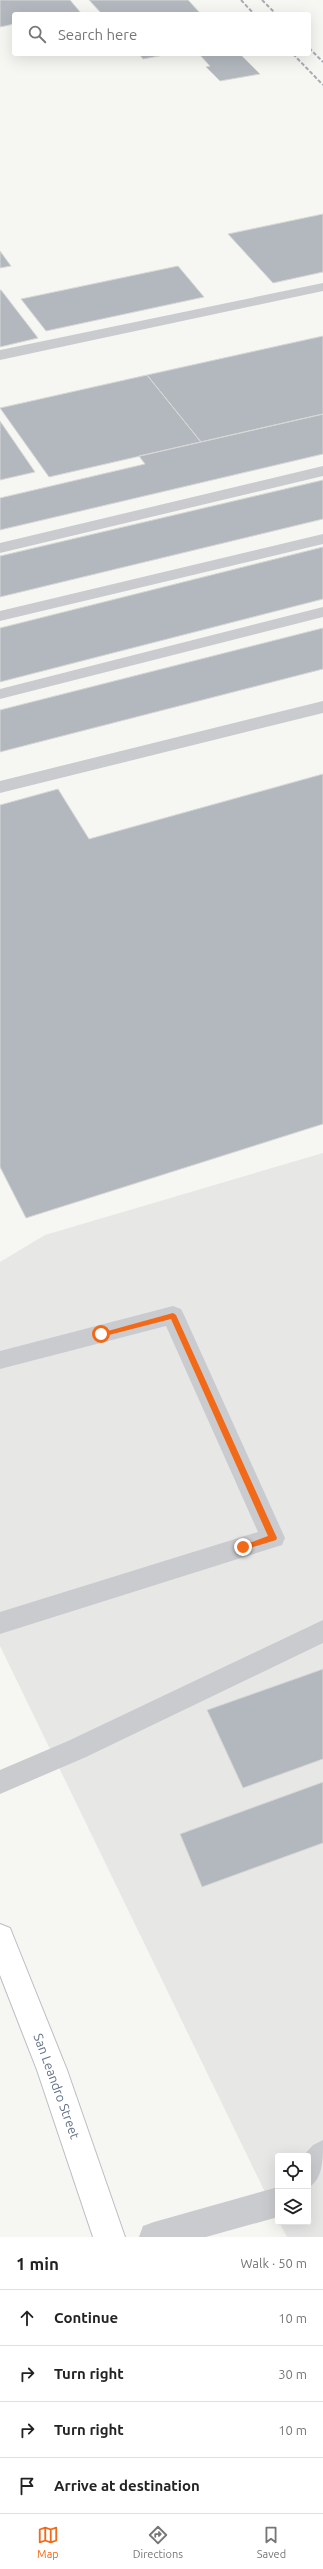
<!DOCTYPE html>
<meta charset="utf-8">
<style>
:root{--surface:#fff;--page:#f6f6f6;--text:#222;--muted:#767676;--line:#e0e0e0;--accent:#f26917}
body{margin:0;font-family:Ubuntu,sans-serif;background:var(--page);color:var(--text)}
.controls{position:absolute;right:12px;bottom:12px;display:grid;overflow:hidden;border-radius:4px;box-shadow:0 4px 16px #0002}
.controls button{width:36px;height:36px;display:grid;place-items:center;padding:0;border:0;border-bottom:1px solid var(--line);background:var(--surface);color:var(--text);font:20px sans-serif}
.stop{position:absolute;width:12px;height:12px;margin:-9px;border:3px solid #f26917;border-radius:50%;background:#fff}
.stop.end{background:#f26917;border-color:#fff;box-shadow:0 1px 4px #0008}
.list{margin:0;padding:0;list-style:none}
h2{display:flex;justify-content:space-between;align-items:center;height:52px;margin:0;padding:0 16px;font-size:17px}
h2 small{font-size:13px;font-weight:400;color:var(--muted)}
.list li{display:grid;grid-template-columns:26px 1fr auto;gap:12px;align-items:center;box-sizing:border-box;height:56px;padding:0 16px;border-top:1px solid var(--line)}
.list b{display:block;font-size:15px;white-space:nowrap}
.list em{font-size:13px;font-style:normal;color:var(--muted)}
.icon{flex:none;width:22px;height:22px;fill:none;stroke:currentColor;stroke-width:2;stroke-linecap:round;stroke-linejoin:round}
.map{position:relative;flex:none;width:323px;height:2237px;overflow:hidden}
.search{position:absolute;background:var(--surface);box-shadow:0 4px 16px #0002;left:12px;right:12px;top:12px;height:44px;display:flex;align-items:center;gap:10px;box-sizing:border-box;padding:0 14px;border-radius:4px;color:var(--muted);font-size:15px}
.sheet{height:276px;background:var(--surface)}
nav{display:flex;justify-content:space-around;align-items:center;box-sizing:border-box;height:56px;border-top:1px solid var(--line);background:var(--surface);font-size:11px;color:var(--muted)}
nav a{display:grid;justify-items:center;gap:2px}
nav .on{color:var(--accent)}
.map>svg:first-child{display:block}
.built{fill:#e7e7e6}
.building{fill:#b3b8bf;stroke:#d7d8d5}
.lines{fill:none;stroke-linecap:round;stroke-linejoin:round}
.secondary-casing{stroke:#babec3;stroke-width:2}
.service{fill:#c9cbcf;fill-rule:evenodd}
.secondary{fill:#fff;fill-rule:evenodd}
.rail{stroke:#a8acb3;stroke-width:2;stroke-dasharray:4 2;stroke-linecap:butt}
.route{fill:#f26917}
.labels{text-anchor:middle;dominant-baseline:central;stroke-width:4;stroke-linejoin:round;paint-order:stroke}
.near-street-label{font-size:13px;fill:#637186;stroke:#fff}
</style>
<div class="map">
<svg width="323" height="2237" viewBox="0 0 323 2237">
<rect width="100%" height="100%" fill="#f6f7f3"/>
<path class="built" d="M323 1153V2237H287L279 2222H308V2156H278V2219L0 1646V1262L45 1235Z"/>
<path class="building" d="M0 0H70L81 13 14 14V24L0 27Z
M89 0H188L201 14H102Z
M139 54H169L143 59Z
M199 54H240L260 74 220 81 206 67 210 66Z
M323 214V272L273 283 228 234Z
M0 251 11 266 0 268Z
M178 266 204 297 46 331 21 299Z
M0 290H1L38 338 0 347Z
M323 336V414L201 442 147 375Z
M147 375 201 442 49 477 0 408Z
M323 414V454L0 530V498L145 464 139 456Z
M0 421 35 472 0 480Z
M323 480V519L0 597V556Z
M323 547V599L0 682V628Z
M323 628V669L0 752V710Z
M323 774V1124L26 1218 0 1167V805L58 789 89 839Z
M323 1669V1759L243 1788 207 1710Z
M323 1782V1843L202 1887 180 1834Z"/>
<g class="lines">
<g class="secondary-casing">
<path id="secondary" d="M0 1924 10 1928 14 1938 67 2070 125 2237H93L37 2070 0 1975Z"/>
</g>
<path class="service" d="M323 283V291L0 360V350Z
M323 466V476L0 553V543Z
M323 534V544L0 621V611Z
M323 607V617L0 699V689Z
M323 701V713L0 793V781Z
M173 1306 181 1309 184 1315 285 1538 282 1545 0 1634V1612L258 1532 166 1326 0 1369V1351Z
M323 1620V1643L86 1757 0 1794V1770L68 1741Z
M323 2140C323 2161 323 2179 308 2188V2156H303L313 2145Z
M278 2187V2217L206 2237H139L143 2226 154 2222Z"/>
<use href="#secondary" class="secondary"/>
<path class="rail" d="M241 0 254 14
M262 0 276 14
M309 48 323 62
M293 54 323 85"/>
</g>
<path class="route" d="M173 1313 176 1315 277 1538 276 1540 243 1550 239 1547 268 1536 171 1319 101 1337 97 1334Z"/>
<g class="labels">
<g class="near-street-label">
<text transform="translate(57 2086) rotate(70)">San Leandro Street</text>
</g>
</g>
</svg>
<div class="controls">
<button><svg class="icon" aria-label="locate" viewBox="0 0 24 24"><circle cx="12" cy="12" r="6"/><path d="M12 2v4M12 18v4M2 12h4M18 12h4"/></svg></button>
<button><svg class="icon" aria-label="layers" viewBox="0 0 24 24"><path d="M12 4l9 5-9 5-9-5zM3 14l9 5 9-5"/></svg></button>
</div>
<div class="stop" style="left:101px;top:1334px"></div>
<div class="stop end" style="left:243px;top:1547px"></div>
<div class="search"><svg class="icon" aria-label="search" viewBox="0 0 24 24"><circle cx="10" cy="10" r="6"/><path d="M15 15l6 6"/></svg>Search here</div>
</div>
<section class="sheet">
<h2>1 min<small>Walk · 50 m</small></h2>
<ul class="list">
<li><svg class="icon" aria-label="ahead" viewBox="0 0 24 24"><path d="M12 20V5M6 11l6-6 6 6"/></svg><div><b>Continue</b></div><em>10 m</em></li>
<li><svg class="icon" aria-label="right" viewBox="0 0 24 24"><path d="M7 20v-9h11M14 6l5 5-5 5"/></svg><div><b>Turn right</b></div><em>30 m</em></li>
<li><svg class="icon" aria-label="right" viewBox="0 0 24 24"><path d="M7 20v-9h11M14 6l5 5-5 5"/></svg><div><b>Turn right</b></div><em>10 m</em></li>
<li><svg class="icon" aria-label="arrive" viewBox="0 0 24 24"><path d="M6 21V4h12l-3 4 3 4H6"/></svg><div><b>Arrive at destination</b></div></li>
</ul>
</section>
<nav>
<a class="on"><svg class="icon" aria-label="map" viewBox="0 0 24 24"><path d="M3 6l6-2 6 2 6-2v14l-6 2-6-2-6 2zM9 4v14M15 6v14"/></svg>Map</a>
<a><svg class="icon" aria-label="directions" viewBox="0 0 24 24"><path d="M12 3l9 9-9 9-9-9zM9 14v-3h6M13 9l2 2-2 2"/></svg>Directions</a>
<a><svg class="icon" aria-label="saved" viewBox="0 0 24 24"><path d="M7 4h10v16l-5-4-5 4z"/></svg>Saved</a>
</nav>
